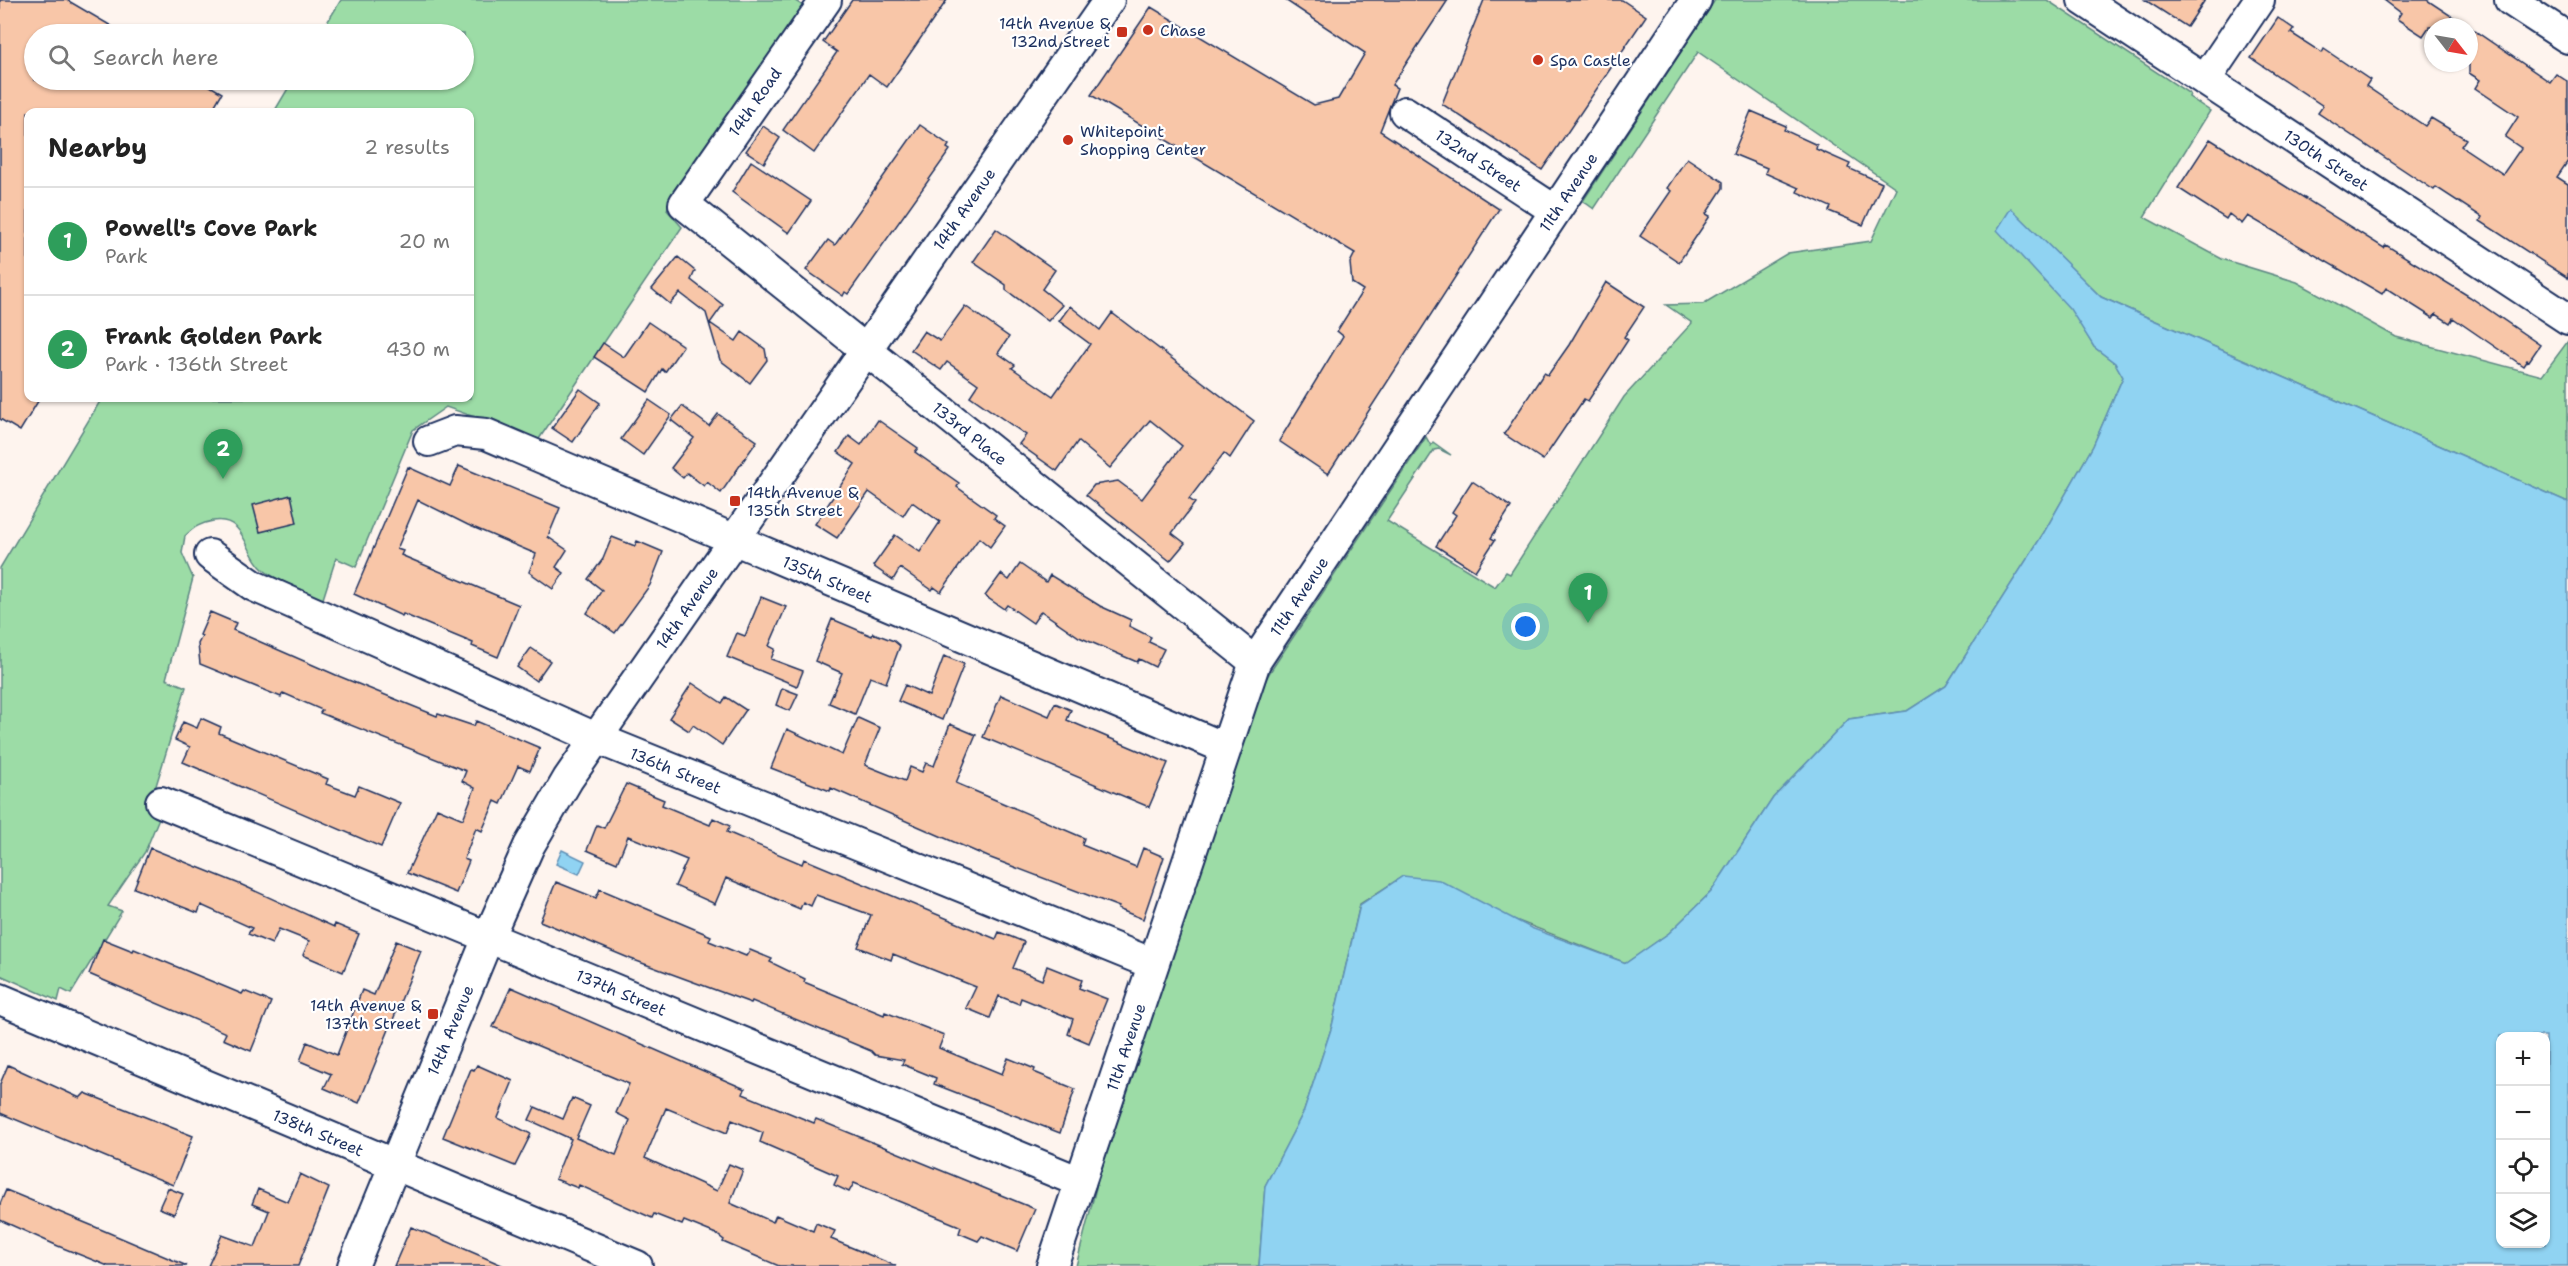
<!DOCTYPE html>
<meta charset="utf-8">
<style>
:root{--surface:#fff;--page:#f2f2f2;--text:#222;--muted:#767676;--line:#e0e0e0;--accent:#7c3aed}
body{margin:0;font-family:"Shantell Sans",sans-serif;background:var(--page);color:var(--text)}
.controls{position:absolute;right:18px;bottom:18px;display:grid;overflow:hidden;border-radius:12px;box-shadow:0 2px 4px #0004}
.controls button{width:54px;height:54px;display:grid;place-items:center;padding:0;border:0;border-bottom:2px solid var(--line);background:var(--surface);color:var(--text);font:30px sans-serif}
.compass{position:absolute;left:2424px;top:18px;width:54px;height:54px;border-radius:50%;background:var(--surface);box-shadow:0 2px 4px #0004;rotate:121deg}
.you{position:absolute;left:1526px;top:627px;width:21px;height:21px;margin:-15px;border:4px solid #fff;border-radius:50%;background:#1a73e8;box-shadow:0 0 0 9px #1a73e833}
.badge{display:grid;place-items:center;width:39px;height:39px;border-radius:50%;background:var(--accent);color:#fff;font-size:20px;font-weight:700}
.pin{position:absolute;translate:-50% -50px;filter:drop-shadow(0 2px 3px #0008)}
.pin::after{content:'';position:absolute;top:32px;width:21px;height:18px;background:inherit;clip-path:polygon(0 0,100% 0,50% 100%)}
.list{margin:0;padding:0;list-style:none}
h2{display:flex;justify-content:space-between;align-items:center;height:78px;margin:0;padding:0 24px;font-size:26px}
h2 small{font-size:20px;font-weight:400;color:var(--muted)}
.list li{display:grid;grid-template-columns:39px 1fr auto;gap:18px;align-items:center;box-sizing:border-box;height:108px;padding:0 24px;border-top:2px solid var(--line)}
.list b{display:block;font-size:22px;white-space:nowrap}
.list p{margin:0;font-size:20px;white-space:nowrap;color:var(--muted)}
.list em{font-size:20px;font-style:normal;color:var(--muted)}
.icon{flex:none;width:33px;height:33px;fill:none;stroke:currentColor;stroke-width:2;stroke-linecap:round;stroke-linejoin:round}
.map{position:relative;flex:none;width:2568px;height:1266px;overflow:hidden}
.search{position:absolute;background:var(--surface);box-shadow:0 2px 4px #0004;left:24px;top:24px;width:450px;height:66px;display:flex;align-items:center;gap:15px;box-sizing:border-box;padding:0 21px;border-radius:33px;color:var(--muted);font-size:22px}
.panel{position:absolute;background:var(--surface);box-shadow:0 2px 4px #0004;left:24px;top:108px;width:450px;height:294px;border-radius:12px}
.map>svg:first-child{display:block}
.green{fill:#9cdca6;stroke:#5c8682;stroke-width:1.5}
.water{fill:#90d3f2;stroke:#6191b7;stroke-width:1.5;fill-rule:evenodd}
.building{fill:#f8c6a8;stroke:#1b2f5e;stroke-width:1.5}
.lines{fill:none;stroke-linecap:round;stroke-linejoin:round}
.minor-casing{stroke:#1b2f5e;stroke-width:34}
.minor{stroke:#fff;stroke-width:30}
.poi-dot{fill:#c8321e;stroke:#fff;stroke-width:2}
.labels{text-anchor:middle;dominant-baseline:central;stroke-width:4.5;stroke-linejoin:round;paint-order:stroke}
.poi-label{font-size:16px;fill:#1b2f5e;stroke:#fff;text-anchor:start}
.street-label{font-size:16px;fill:#1b2f5e;stroke:#fff}
</style>
<div class="map">
<svg width="2568" height="1266" viewBox="0 0 2568 1266">
<rect width="100%" height="100%" fill="#fef4ee"/>
<filter id="ink" filterUnits="userSpaceOnUse"><feTurbulence type="fractalNoise" baseFrequency=".0167" numOctaves="2"/><feDisplacementMap in="SourceGraphic" scale="12" xChannelSelector="R" yChannelSelector="G"/><feConvolveMatrix kernelMatrix="1 2 1 2 8 2 1 2 1" color-interpolation-filters="sRGB"/></filter>
<g filter="url(#ink)">
<path class="green" d="M341 0H794L805 7 672 193 667 210 682 227 539 439 446 407 413 430 356 567 336 558 322 602C305 588 282 584 265 571 245 556 246 515 213 521 201 523 194 527 185 536L182 553 193 578 166 679 186 687 155 789 159 818 145 852 108 906 122 911 71 994 61 989 58 1001 0 975V568L102 398H470V112H274L293 80H464V34H320Z
M1715 0H2047L2190 94 2189 97 2210 111 2144 217 2222 259 2297 282 2396 337 2542 376 2568 341V502L2101 297 2012 210 2094 347 2115 363 2123 377 2093 446 2043 534 1946 686 1907 711 1849 719 1773 798 1711 892 1669 933 1626 963 1403 876 1360 904 1332 1026 1304 1111 1265 1186 1259 1266H1076L1122 1086 1237 731 1270 672 1426 437 1431 446 1433 442 1451 455 1439 449 1434 450 1387 521 1495 587 1506 572 1510 574 1624 397 1692 323 1666 305 1703 304 1788 253 1871 241 1896 188 1698 52 1594 209 1583 201Z"/>
<path class="water" d="M2011 208 2101 297 2568 502V1266H1259L1265 1186 1304 1111 1332 1026 1360 905 1403 876 1439 880 1531 928 1626 963 1669 933 1711 892 1773 798 1849 719 1907 711 1946 686 2043 534 2093 446 2123 377 2115 363 2094 347 2070 309 1997 230ZM2500 1036H2546V1244H2500Z
M562 850 585 861 579 874 556 864Z"/>
<path class="building" d="M0 0H67L125 34H34V80H200L222 93 211 112H28V398H40L20 431 0 419Z
M852 0H947L887 87 869 74 814 153 783 130 837 52 823 42Z
M1285 0H1448L1392 85 1397 88 1380 131 1499 209 1328 474 1279 441 1343 336 1337 331 1363 290 1352 283 1350 263 1355 253 1091 95 1151 7 1314 105 1338 99 1365 53Z
M1484 0H1622L1646 16 1542 170 1442 104Z
M2145 0H2205L2187 27Z
M2384 0H2427L2468 27H2429L2423 36 2397 19 2401 13Z
M2278 18 2294 29 2291 33 2322 53 2324 49 2370 80 2366 86 2425 126 2431 118 2466 139 2461 146 2503 174 2521 148 2505 137 2518 117 2475 88 2480 80 2469 73V27L2550 82 2556 74 2568 82V161L2557 177 2568 184V278L2480 221 2482 217 2436 187 2434 190 2318 113 2323 106 2251 58Z
M1751 111 1786 126 1784 130 1817 145 1816 149 1850 164 1848 168 1882 183 1863 225 1829 211 1831 207 1797 192 1799 188 1765 173 1767 168 1733 154Z
M920 125 949 145 947 148 950 150 848 294 845 292 843 296 806 270 828 240 835 245Z
M763 126 780 138 764 163 746 151Z
M2210 139 2384 248 2386 245 2470 297 2540 345 2529 361 2527 360 2523 366 2453 318 2450 323 2436 314 2433 318 2386 288 2382 294 2248 216 2242 224 2229 214 2226 219 2178 188Z
M1687 158 1723 182V188L1706 214 1710 216 1679 262 1640 236 1671 191 1667 188Z
M751 161 811 201 789 233 732 192Z
M996 229 1055 270 1042 289 1062 305 1048 321 1006 290V285L973 262Z
M678 257 695 271 691 280 723 305 710 323 736 341 742 332 765 349 767 360 750 383 720 360 706 313 680 293 670 304 652 289Z
M1606 282 1644 307 1624 337 1628 340 1588 401 1584 399 1543 460 1504 434 1544 373 1548 375 1569 345Z
M965 306 1009 337 998 353 1015 365 1012 368 1053 396 1090 344 1059 321 1070 306 1100 330 1112 313 1254 421 1230 458 1224 453 1189 499 1195 503 1172 533 1185 543 1170 561 1086 495 1094 485 1118 481 1142 499 1182 446 1150 420 1110 468 1078 441 1057 471 1019 444 1026 435 970 396 978 384 947 362 941 370 911 350 924 331 940 341Z
M648 322 683 346 665 372 662 369 648 392 594 357 603 343 624 357Z
M580 389 600 403 573 442 552 428Z
M649 400 671 415 643 455 621 439Z
M682 406 709 426 718 414 757 441 721 493 707 482 704 486 687 473 683 478 671 468 694 438 671 420Z
M878 420 918 448 915 452 959 483 957 487 996 515 994 518 1005 526 990 547 979 538 941 592 934 587 932 590 900 568 893 580 873 566 895 535 920 552 940 522 912 502 903 516 869 492 837 538 815 524 855 464 838 452 849 436 861 445Z
M459 466 560 508 548 537 567 550 556 567 564 573 553 589 529 572 536 554 468 525 418 500 397 549 403 551 401 555 519 605 498 657 472 646 473 643 403 614 402 616 354 594 408 467 450 486Z
M1472 481 1511 507 1491 538 1495 540 1475 571 1436 546 1456 515 1452 512Z
M291 495 297 523 260 532 253 505Z
M612 537 635 546 637 541 663 552 650 585 615 633 587 613 602 590 588 579 603 559Z
M1020 564 1046 582 1050 575 1100 606 1131 620 1129 626 1151 637 1149 642 1164 649 1155 667 1139 659 1137 662 1079 637 1041 611 1033 623 1007 605 1004 609 985 596 1001 574 1009 580Z
M761 597 786 607 769 646 775 649 771 659 803 671 797 686 727 657 737 633 745 636Z
M210 612 236 623 233 630 336 675 437 716 438 714 474 726 476 721 540 748 530 771 518 766 501 804 495 801 482 831 476 828 464 859 469 861 456 893 407 873 437 808 463 819 475 788 462 781 466 771 320 713 322 710 283 693 281 697 200 664 198 644 202 636 200 635Z
M832 619 872 636 873 633 894 641 900 646 886 683 870 677 855 714 829 703 842 673 815 661Z
M531 648 550 661 536 681 517 667Z
M944 656 964 664 942 720 898 701 905 685 929 696Z
M692 683 722 703 726 697 746 710 722 745 693 725 689 731 669 718Z
M782 688 798 694 790 711 776 705Z
M1001 695 1049 716 1055 703 1071 710 1067 720 1168 763 1149 807 983 737Z
M201 718 221 727 219 733 328 779 326 784 355 795 359 786 400 803 381 847 183 762 190 747 175 740 183 722 197 728Z
M858 718 880 728 865 765 905 781 910 767 922 772 926 763 934 766 950 724 976 735 956 783 1084 838 1082 845 1136 867 1143 848 1164 857 1143 919 1118 909 1119 907 988 857 831 788 830 791 771 768 787 729 842 755Z
M626 784 664 800 662 805 710 825 713 818 730 826 727 832 802 864 804 859 996 939 999 932 1024 942 1013 968 1042 980 1047 966 1082 980 1079 988 1107 999 1089 1043 1068 1034 1073 1019 1021 998 1019 1004 999 996 990 1018 966 1008 976 987 893 954 891 960 858 947 871 915 816 895 811 906 803 902 800 909 726 878 715 904 675 886 687 860 628 836 617 863 587 850 597 825 604 828Z
M150 848 242 885 334 927 335 924 359 934 343 972 303 955 309 941 279 929 272 944 248 934 252 928 201 905 198 913 134 888Z
M556 882 596 898 600 889 711 936 709 941 746 956 750 950 772 959 770 962 805 979 804 982 884 1015 885 1012 944 1035 939 1048 1002 1074 1008 1058 1035 1069 1034 1072 1075 1089 1060 1133 934 1084 936 1078 902 1064 904 1060 875 1055 871 1051 752 1001 751 1003 631 959 540 921Z
M103 939 133 951 134 949 242 994 244 991 271 1002 251 1051 223 1039 226 1033 89 974Z
M396 941 421 951 359 1103 324 1088 331 1074 300 1061 307 1042 337 1055 362 990 374 995Z
M511 987 745 1089 743 1094 814 1123 816 1119 1035 1209 1017 1251 982 1236 978 1241 959 1233 961 1227 957 1225 854 1183 849 1192 834 1185 838 1176 760 1142 763 1133 732 1120 727 1133 666 1108 645 1158 717 1191 729 1164 743 1170 730 1203 773 1222 776 1215 813 1231 816 1223 835 1231 831 1239 896 1266H779L723 1242 724 1240 716 1234 684 1221 682 1225 654 1214 652 1218 579 1185 578 1188 555 1179 571 1139 529 1120 535 1107 563 1119 572 1098 590 1106 576 1138 616 1155 630 1120 616 1113 629 1084 493 1027Z
M8 1065 80 1098 85 1093 193 1136 173 1185 0 1113V1084Z
M477 1065 513 1081 498 1118 531 1134 515 1166 443 1137 471 1069 474 1070Z
M300 1174 329 1188 298 1266H208L222 1235 255 1247 269 1211 252 1204 258 1189 288 1202Z
M168 1188 183 1194 174 1214 159 1208Z
M6 1190 93 1226 187 1266H108L58 1246 0 1220V1204Z
M411 1227 444 1240 504 1266H394Z"/>
<g class="lines">
<g class="minor-casing">
<g id="minor">
<path id="s1" d="M826 0 684 204 1255 662"/>
<path id="s2" d="M2083 0 2568 319"/>
<path d="M2510 0 2568 38"/>
<path d="M2205 80 2259 0"/>
<path id="s3" d="M1405 112 1554 210"/>
<path id="s4" d="M429 441 455 431 486 434 1225 748"/>
<path id="s5" d="M210 555 254 586 596 738 1153 964"/>
<path id="s6" d="M161 802 1080 1182"/>
<path id="s7" d="M0 999 637 1266"/>
<path id="s8" d="M353 1266 488 938 529 846 568 779 1109 0"/>
<path id="s9" d="M1052 1266 1255 662 1696 0"/>
</g>
</g>
<use href="#minor" class="minor"/>
</g>
</g>
<g class="poi-dot">
<circle cx="1148" cy="30" r="6"/>
<rect x="1116" y="26" width="12" height="12" rx="3"/>
<circle cx="1538" cy="60" r="6"/>
<circle cx="1068" cy="140" r="6"/>
<rect x="729" y="495" width="12" height="12" rx="3"/>
<rect x="427" y="1008" width="12" height="12" rx="3"/>
</g>
<g class="labels">
<g class="poi-label">
<text x="1110" y="23" text-anchor="end">14th Avenue &amp;<tspan x="1110" dy="18">132nd Street</tspan></text>
<text x="1160" y="30">Chase</text>
<text x="1550" y="60">Spa Castle</text>
<text x="1080" y="131">Whitepoint<tspan x="1080" dy="18">Shopping Center</tspan></text>
<text x="747" y="492">14th Avenue &amp;<tspan x="747" dy="18">135th Street</tspan></text>
<text x="421" y="1005" text-anchor="end">14th Avenue &amp;<tspan x="421" dy="18">137th Street</tspan></text>
</g>
<g class="street-label">
<text transform="translate(755 102) rotate(-55)">14th Road</text>
<text stroke="none"><textPath href="#s2" startOffset="291">130th Street</textPath></text>
<text stroke="none"><textPath href="#s3" startOffset="88">132nd Street</textPath></text>
<text stroke="none"><textPath href="#s9" startOffset="1202">11th Avenue</textPath></text>
<text stroke="none"><textPath href="#s8" startOffset="1227">14th Avenue</textPath></text>
<text stroke="none"><textPath href="#s1" startOffset="615">133rd Place</textPath></text>
<text stroke="none"><textPath href="#s4" startOffset="430">135th Street</textPath></text>
<text stroke="none"><textPath href="#s9" startOffset="716">11th Avenue</textPath></text>
<text stroke="none"><textPath href="#s8" startOffset="741">14th Avenue</textPath></text>
<text stroke="none"><textPath href="#s5" startOffset="514">136th Street</textPath></text>
<text stroke="none"><textPath href="#s6" startOffset="498">137th Street</textPath></text>
<text stroke="none"><textPath href="#s8" startOffset="255">14th Avenue</textPath></text>
<text stroke="none"><textPath href="#s9" startOffset="231">11th Avenue</textPath></text>
<text stroke="none"><textPath href="#s7" startOffset="345">138th Street</textPath></text>
</g>
</g>
</svg>
<div class="controls">
<button>+</button>
<button>−</button>
<button><svg class="icon" aria-label="locate" viewBox="0 0 24 24"><circle cx="12" cy="12" r="6"/><path d="M12 2v4M12 18v4M2 12h4M18 12h4"/></svg></button>
<button><svg class="icon" aria-label="layers" viewBox="0 0 24 24"><path d="M12 4l9 5-9 5-9-5zM3 14l9 5 9-5"/></svg></button>
</div>
<svg class="compass" viewBox="-18 -18 36 36"><path d="M0-13l5 13h-10z" fill="#e53935"/><path d="M0 13l5-13h-10z" fill="#767676"/></svg>
<div class="you"></div>
<div class="pin badge" style="left:1588px;top:623px;background:#2e9e5b">1</div>
<div class="pin badge" style="left:223px;top:479px;background:#2e9e5b">2</div>
<div class="search"><svg class="icon" aria-label="search" viewBox="0 0 24 24"><circle cx="10" cy="10" r="6"/><path d="M15 15l6 6"/></svg>Search here</div>
<section class="panel">
<h2>Nearby<small>2 results</small></h2>
<ul class="list">
<li><span class="badge" style="background:#2e9e5b">1</span><div><b>Powell's Cove Park</b><p>Park</p></div><em>20 m</em></li>
<li><span class="badge" style="background:#2e9e5b">2</span><div><b>Frank Golden Park</b><p>Park · 136th Street</p></div><em>430 m</em></li>
</ul>
</section>
</div>
